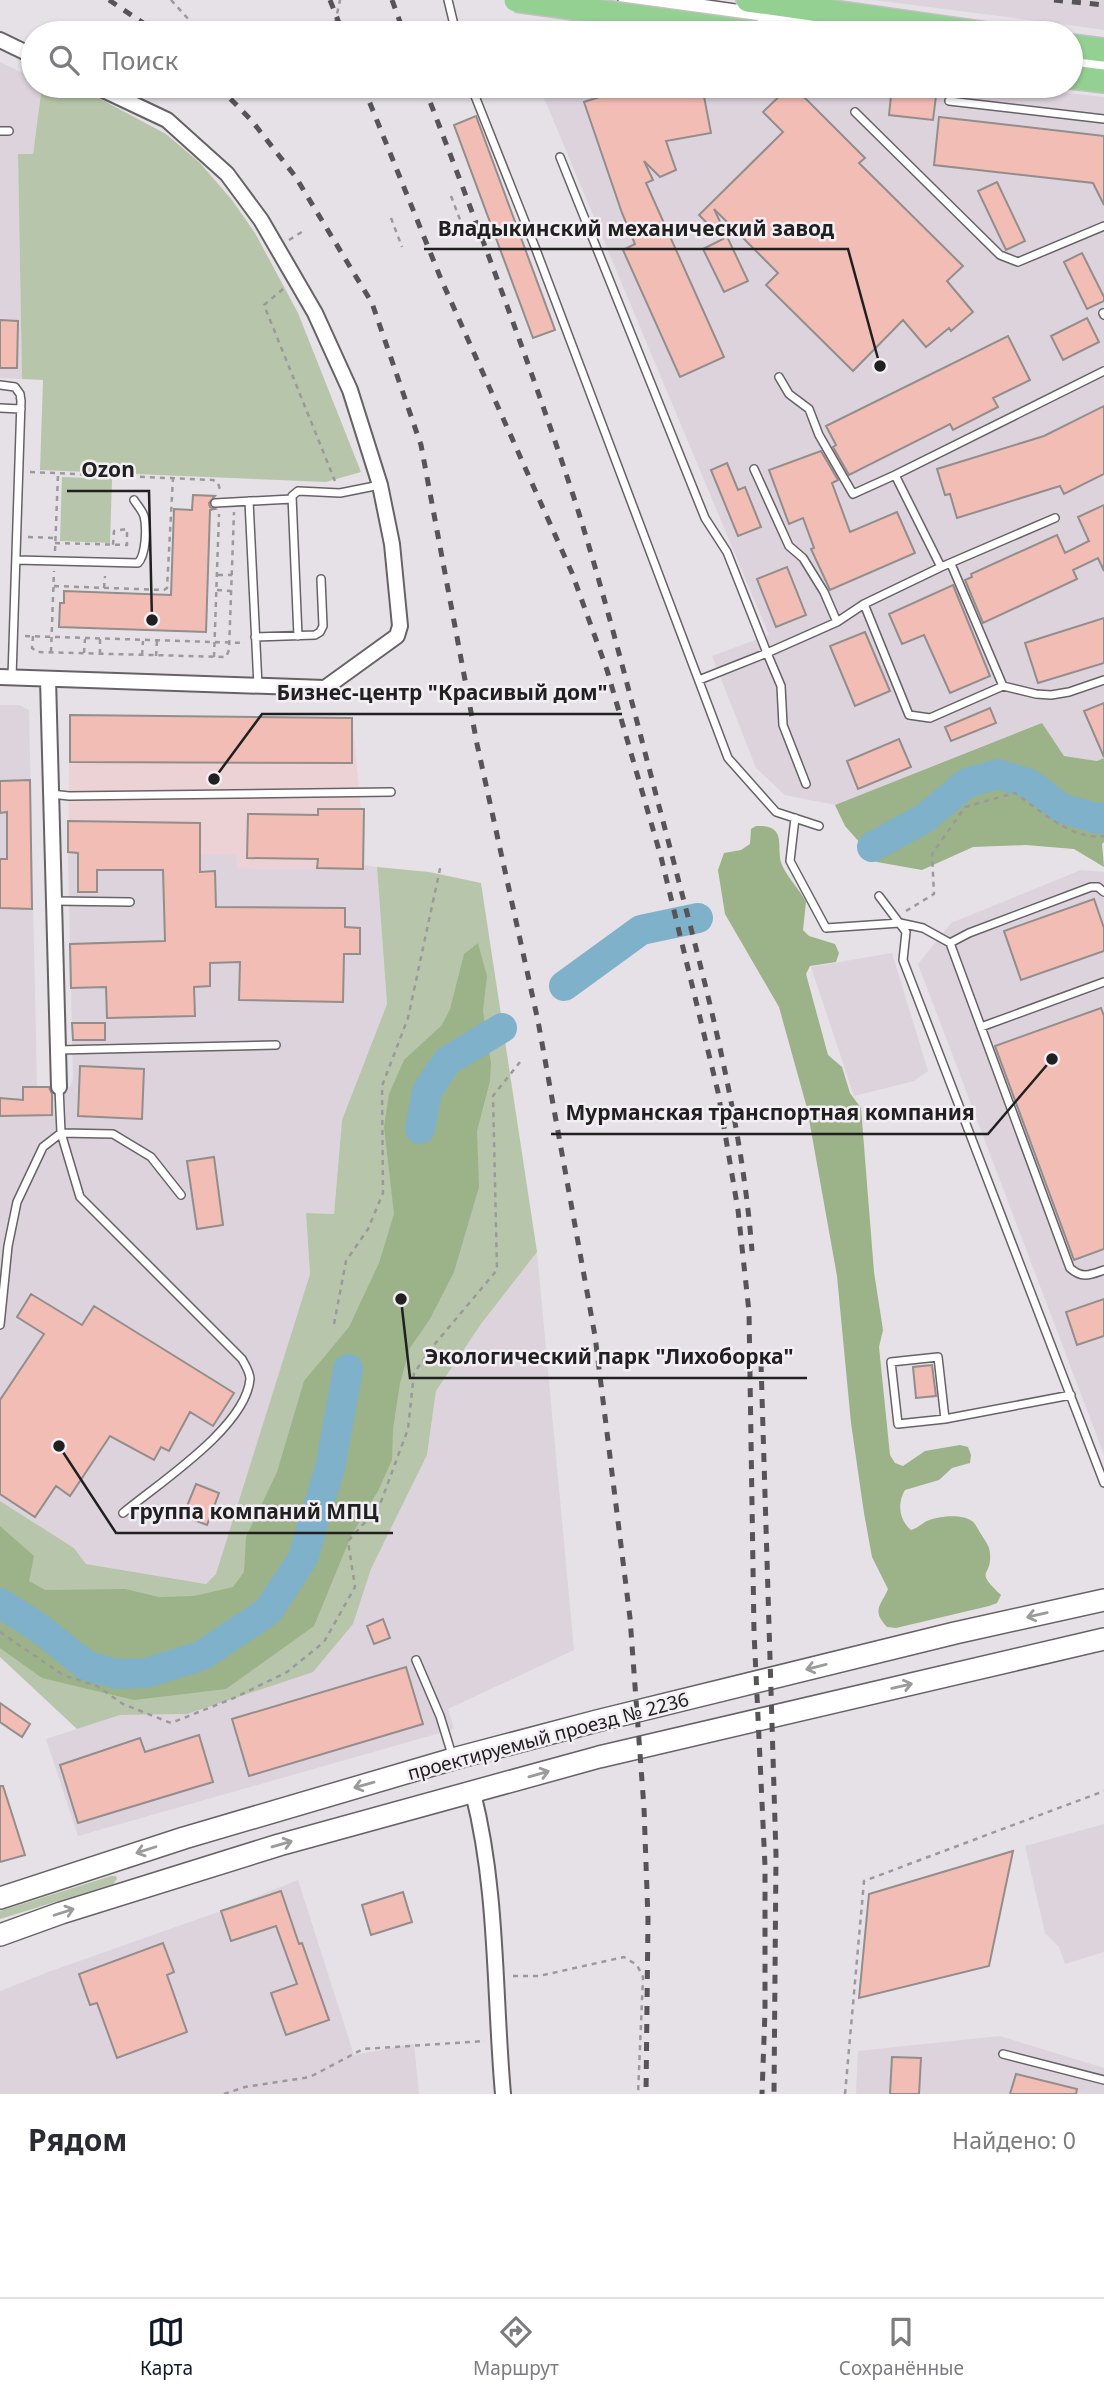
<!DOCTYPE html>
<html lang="ru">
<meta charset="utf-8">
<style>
:root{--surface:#fff;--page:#f7f7f7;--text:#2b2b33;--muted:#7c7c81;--line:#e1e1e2;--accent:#111827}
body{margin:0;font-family:"Noto Sans",sans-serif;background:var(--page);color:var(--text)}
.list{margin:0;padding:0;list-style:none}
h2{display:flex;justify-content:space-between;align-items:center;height:91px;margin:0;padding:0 28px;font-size:30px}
h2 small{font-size:23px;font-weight:400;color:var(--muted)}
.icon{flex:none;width:38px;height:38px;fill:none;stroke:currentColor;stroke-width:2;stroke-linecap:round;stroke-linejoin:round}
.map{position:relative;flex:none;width:1104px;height:2094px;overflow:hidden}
.search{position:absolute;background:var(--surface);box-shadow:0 2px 5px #0004;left:21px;right:21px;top:21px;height:77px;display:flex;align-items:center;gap:18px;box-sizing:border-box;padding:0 24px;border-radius:38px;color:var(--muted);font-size:26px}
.sheet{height:203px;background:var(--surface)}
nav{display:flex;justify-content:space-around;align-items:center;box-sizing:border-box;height:98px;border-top:2px solid var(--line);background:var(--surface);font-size:19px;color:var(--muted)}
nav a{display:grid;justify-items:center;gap:4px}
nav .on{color:var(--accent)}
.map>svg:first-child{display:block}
.commercial{fill:#ecd1d5}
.built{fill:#ddd3dd}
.green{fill:#b7c6aa}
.forest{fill:#9cb288}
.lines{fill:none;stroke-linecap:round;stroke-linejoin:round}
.river{stroke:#80b1ca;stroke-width:30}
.building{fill:#f2bdb5;stroke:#938d8c;stroke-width:2}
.lane-casing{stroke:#666266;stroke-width:10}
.street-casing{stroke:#666266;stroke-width:18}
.secondary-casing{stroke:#666266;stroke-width:24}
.primary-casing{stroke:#c1c1c1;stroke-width:26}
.path{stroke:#9c999c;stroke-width:2.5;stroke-dasharray:5 5;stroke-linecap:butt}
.lane{stroke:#fff;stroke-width:7}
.street{stroke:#fff;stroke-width:14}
.secondary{stroke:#fff;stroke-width:21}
.primary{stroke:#95d093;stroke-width:23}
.rail{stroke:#565456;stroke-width:5;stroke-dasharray:9 9;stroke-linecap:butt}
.primary-bridge-casing{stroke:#c1c1c1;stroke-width:26;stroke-linecap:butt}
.primary-bridge{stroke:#95d093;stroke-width:23}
.oneway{stroke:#9b9b9b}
.labels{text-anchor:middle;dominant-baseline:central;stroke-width:5;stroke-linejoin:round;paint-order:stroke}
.street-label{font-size:19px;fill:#212021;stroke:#f3eef3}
.leader{fill:none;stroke:#212021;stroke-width:2.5}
.callout-dot{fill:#212021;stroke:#f3eef3;stroke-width:2.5}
.callout-label{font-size:21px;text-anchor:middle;font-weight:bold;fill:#212021;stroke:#f3eef3;stroke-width:5;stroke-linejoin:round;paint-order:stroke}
</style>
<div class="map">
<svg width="1104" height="2094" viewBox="0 0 1104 2094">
<rect width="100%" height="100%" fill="#e5e1e6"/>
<path class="commercial" d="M70 715 352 718 361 809H364L363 869 238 868 236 855 68 856Z"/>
<path class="built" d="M874 0H1104V30L1076 26Z
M0 62 33 78V86H42L33 154 18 155 22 379 0 378Z
M539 86H1000L1104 97V758L1097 761 1064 756 1042 724 835 805 785 795 756 768 712 656 769 635Z
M0 705H19L29 710 37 1087H70L73 1079 68 856 78 853 236 855 238 868 363 869V865L377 867 387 1004 342 1120 334 1214 306 1213 310 1274 217 1574 206 1584 86 1564 74 1548 0 1501Z
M1081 870 1104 872V1455L918 964 951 923Z
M892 953 928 1071 914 1081 854 1096 811 967Z
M537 1252 574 1650 448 1709 454 1729 78 1836 46 1739 120 1715 187 1714 353 1624 371 1569 427 1455 436 1391 481 1324Z
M1104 1824V1952L1065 1964 1059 1947 1045 1933 1025 1846Z
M298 1880 354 2055 414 2044 419 2094H0V1991L51 1971 221 1911Z
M1000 2036 1104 2068V2094H856L858 2051Z"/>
<path class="green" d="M42 86H76L166 134 200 163 232 200 255 233 298 313 361 472 326 482 40 470 43 380 22 379 18 154H33Z
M62 477 112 479 110 543 60 541Z
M377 867 429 872 481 883 537 1252 481 1324 436 1391 427 1455 371 1569 353 1624 313 1672 187 1714 120 1715 77 1729 0 1657V1501L74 1548 86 1564 206 1584 216 1574 310 1274 306 1213 334 1214 342 1120 387 1004Z
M111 1876H116L117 1879 113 1884 0 1919V1911Z"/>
<path class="forest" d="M1042 723 1064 756 1097 761 1104 758V842L1102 844 1104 867 1074 849 1026 845 973 847 922 870 877 862 845 826 835 805Z
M756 826C789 824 775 848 782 865 787 877 800 890 806 902L803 930 809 936 835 944 839 953 836 962 810 966 806 974 828 1055 842 1067 850 1093 861 1108 874 1272 883 1330 879 1347 890 1455 895 1463 903 1466 925 1451 960 1445 968 1447 971 1455 970 1463 952 1468 939 1480 905 1490C897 1503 899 1520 911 1530 917 1528 919 1526 925 1522 935 1516 962 1513 972 1521 976 1524 978 1530 981 1534 985 1541 990 1546 990 1554 992 1578 973 1569 1001 1595L997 1603 989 1606 896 1628 887 1627C871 1610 881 1606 888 1589L872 1557 864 1513 851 1423 837 1276 807 1108 779 1007 725 914 718 870 724 853 741 850 750 844 751 829Z
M478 943 487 976 483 1011 491 1063 490 1081 477 1131 479 1187 454 1272 430 1319 410 1348 400 1383 393 1429 392 1460 378 1491 351 1536 314 1626 226 1689 134 1700 42 1678 0 1648V1526L34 1556 29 1581 45 1590 125 1589 159 1597 194 1596 233 1587 244 1572 246 1537 277 1472 304 1381 349 1327 379 1263 394 1214 384 1127 389 1094 404 1060 442 1025 450 1009 464 954Z"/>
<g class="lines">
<path class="river" d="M872 847 925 818 967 783 998 774 1030 784 1061 808 1099 819 1104 817
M564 986 641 930 698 918
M420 1129 427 1091 447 1061 502 1028
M0 1603 39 1628 87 1666 117 1674 146 1673 201 1656 268 1611 303 1558 330 1467 348 1369"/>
</g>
<path class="building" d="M633 86H702L711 133 666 141 676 170 660 177 644 161 653 180 646 183 724 357 680 377 623 250 635 244 622 213 584 102Z
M790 86H793L865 158 859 163 963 266 947 281 973 312 951 331 949 328 926 347 903 320 853 371 766 285 778 273 714 209 748 281 724 292 703 249 723 239 699 215 783 132 763 112Z
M892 86 937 88 933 120 889 115Z
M476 116 555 330 533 338 454 125Z
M939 117 1104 136V205L1093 183 934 165Z
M997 182 1025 241 1006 250 978 191Z
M1082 253 1104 297V301L1087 309 1064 262Z
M1087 318 1099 342 1063 360 1051 336Z
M0 320 18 321 17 368H0Z
M1008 336 1030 380 993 398 998 407 953 430 950 424 849 475 833 447 836 445 826 426Z
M1104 406V474L1064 494 1060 486 957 518 950 494 945 495 937 469 1044 436Z
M821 451 838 480 832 483 850 532 897 512 915 553 830 590 811 549 814 548 803 518 789 524 769 470Z
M727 463 738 490 745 487 761 527 738 536 711 470Z
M193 495 215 496 209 503 210 507 215 509 210 510 206 632 59 627 60 603H64V591L171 595 174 509 192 510Z
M1104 505V571L1098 558 1073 570 1077 579 983 623 965 580 972 577 971 574 1057 535 1065 553 1089 541 1078 517Z
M787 567 806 615 776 627 757 579Z
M953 585 990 676 950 693 924 635 902 644 889 614Z
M1104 618V663L1038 683 1025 643Z
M865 632 890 691 855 706 830 646Z
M1104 703V757L1084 711Z
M990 708 996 723 951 741 945 727Z
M70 715 352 718V763L70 762Z
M899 739 911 767 858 789 847 761Z
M30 780 32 909 0 908V859H7V812L0 813V781Z
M318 809H364L363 869 317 868 318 859 247 858 248 814 318 815Z
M68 821 200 823V872L215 871 216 907 345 908V927L360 928V954H344L343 1002 239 1000 240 962 210 963V986L194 987 195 1016 107 1018 106 987 71 988 70 944 165 941 163 870H97V892H78V853L68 852Z
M1094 899 1104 928V951L1021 980 1004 931Z
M1101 1008 1104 1016V1249L1074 1260 995 1046Z
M72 1023H105V1040H73Z
M80 1066 144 1069 142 1119 78 1116Z
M23 1087H49L52 1094V1115L0 1116V1098L23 1100Z
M214 1157 223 1225 197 1229 187 1161Z
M31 1294 82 1325 94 1306 234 1393 213 1426 190 1412 169 1451 161 1447 154 1460 110 1436 70 1496 56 1486 35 1517 0 1494V1400L44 1334 17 1317Z
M1104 1299V1336L1077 1345 1066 1312Z
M932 1365 936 1396 916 1398 913 1367Z
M196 1484 219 1493 207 1525 183 1516Z
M383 1619 390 1638 374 1644 367 1626Z
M406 1667 423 1724 249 1776 232 1719Z
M0 1703 30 1724 22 1737 0 1722Z
M199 1735 213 1782 78 1823 60 1765 140 1738 145 1752Z
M0 1786H3L25 1855 0 1862Z
M1013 1851 989 1966 859 1998 869 1894Z
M281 1891 299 1944 302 1943 329 2020 286 2035 271 1993 297 1984 276 1926 231 1941 221 1911Z
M403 1892 412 1922 371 1935 362 1905Z
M163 1943 174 1972 167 1975 187 2032 117 2058 97 2003 90 2005 79 1974Z
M892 2057 921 2058 919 2094H890Z
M1016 2074 1077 2089 1076 2094H1010Z"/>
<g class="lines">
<g class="lane-casing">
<path id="lane" d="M448 0 456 33
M471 86 535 247 728 758 776 812 819 826
M949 101 1104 119
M855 112 1000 255 1018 262 1104 226
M0 131H9
M560 157 705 518 727 552 767 653 699 680
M1103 313 1104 315
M779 377 789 394 809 409 819 435 853 494 895 475
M0 385 15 387 20 394 21 401 12 677
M0 408 21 409
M754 469 789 546 803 558 824 592 837 622
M249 501 258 686
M215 503 292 499
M16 560 138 563C146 555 147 527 144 516 142 510 137 505 134 500
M951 564 1003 686
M941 567 895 475 1104 371
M864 604 909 715 930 718 1003 686 1036 694 1051 695 1069 692 1104 680
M298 636 292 496 298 491 340 493 380 485
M255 637 315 635 320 632 323 626 321 579
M806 784 783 725 781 686 767 653 837 622 864 604 941 567 1055 518
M51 794 69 796 391 792
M795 818 790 861 826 928 900 923 923 928 950 943 1070 1268C1082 1279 1090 1275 1104 1270
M879 896 906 932 903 960 1104 1483
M54 901 130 902
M950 943 969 933 1091 887H1098L1104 892
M981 1027 1104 982
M58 1050 276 1045
M59 1087 61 1133 80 1197 242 1359C245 1365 250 1372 250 1379 246 1427 159 1483 123 1513
M0 1325 8 1246 17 1202 43 1147 61 1133 113 1134 151 1157 181 1195
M945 1419 938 1357 891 1362 898 1424 945 1419 950 1418 1071 1395
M416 1660 440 1716 453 1758
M1003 2054 1104 2080"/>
</g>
<g class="street-casing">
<path id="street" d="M0 40 33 56
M0 677 325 688 397 636 400 626 392 544 380 485 350 390 315 313 261 220 227 174 167 120 95 86
M48 679 59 1087
M473 1793C498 1891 494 1993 503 2094"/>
</g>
<g class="secondary-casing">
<path id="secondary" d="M629 0 863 33
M1071 63 1104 67
M0 1898 184 1838 453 1759 597 1721 955 1633 1104 1600
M0 1935 61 1913 279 1845 599 1757 1104 1639"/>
</g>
<g class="primary-casing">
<path id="primary" d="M748 0 981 33
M1071 46 1104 50
M1071 77 1104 81"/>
</g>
<path class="path" d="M171 0 201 33
M333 33 340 0
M250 86 263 98
M451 196 462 225
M391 218 402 247
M289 240 305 230
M283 289 264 305 335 481
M30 472 213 480 218 483 220 490
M28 537 55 538
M55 543 127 545V529L114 531 113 545
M55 551 58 474
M218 575H232
M54 586 164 590 167 588 173 478
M104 588 105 576
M217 590 231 591
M25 636 245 643
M33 636 32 648 37 652 226 657 229 650 234 512
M51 652 54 571
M84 653 85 639
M100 654V639
M142 655 143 641
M156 656 157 641
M214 657 219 514
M906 911 934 894 932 854 965 807 1015 793C1040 810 1073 841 1104 836
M334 1324 346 1261 368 1229 383 1193 382 1086 408 1018 441 864
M0 1632 63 1675 97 1686 123 1704 171 1723 234 1698 287 1672 324 1642 355 1587 348 1541 379 1507 408 1429 414 1373 434 1345 497 1270 493 1096 520 1062
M513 1976H539L624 1957 637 1965 643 1977 638 2094
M224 2094 245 2087 310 2077 363 2049 485 2041
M845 2094 864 1881 1104 1791"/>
<use href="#lane" class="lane"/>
<use href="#street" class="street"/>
<use href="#secondary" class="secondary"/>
<use href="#primary" class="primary"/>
<path class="rail" d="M109 0 158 33
M330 0 343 33
M392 0 404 33
M1054 0 1104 5
M218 86 252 121 295 176 372 303 421 445 477 744 538 1021 595 1336 630 1618 644 1808 648 1919 646 2094
M363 86 441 279 572 573 607 670 661 857 718 1092 738 1210 749 1312 754 1632 765 1866V2011L762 2094
M424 86C477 224 530 363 576 504 611 615 638 728 668 840 703 975 741 1111 752 1251
M761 1363 776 1855 774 2094"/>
<g class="primary-bridge-casing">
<path id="primary-bridge" d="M516 0 756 33"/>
</g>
<use href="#primary-bridge" class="primary-bridge"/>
</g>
<defs><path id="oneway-shaft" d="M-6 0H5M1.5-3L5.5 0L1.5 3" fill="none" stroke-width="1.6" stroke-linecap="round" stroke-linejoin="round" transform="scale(1.75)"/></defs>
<g class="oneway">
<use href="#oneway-shaft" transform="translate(1037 1615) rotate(167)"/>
<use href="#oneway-shaft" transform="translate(816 1667) rotate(166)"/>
<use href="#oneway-shaft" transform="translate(902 1686) rotate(-13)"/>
<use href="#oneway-shaft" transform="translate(539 1774) rotate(-16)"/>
<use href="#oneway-shaft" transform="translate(364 1785) rotate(164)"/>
<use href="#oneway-shaft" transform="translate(282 1844) rotate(-16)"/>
<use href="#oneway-shaft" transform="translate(146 1850) rotate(162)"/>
<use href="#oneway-shaft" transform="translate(64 1912) rotate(-18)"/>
</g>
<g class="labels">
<g class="street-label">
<text transform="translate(548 1736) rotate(-15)">проектируемый проезд № 2236</text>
</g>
</g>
<path class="leader" d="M880 366L848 249H424M152 620L149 491H67M214 779L262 714H622M1052 1059L988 1134H551M401 1299L410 1378H807M59 1446L116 1533H393"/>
<g class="callout-dot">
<circle cx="880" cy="366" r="7"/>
<circle cx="152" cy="620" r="7"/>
<circle cx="214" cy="779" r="7"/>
<circle cx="1052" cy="1059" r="7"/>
<circle cx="401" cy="1299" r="7"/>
<circle cx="59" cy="1446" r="7"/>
</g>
<g class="callout-label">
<text x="636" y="236">Владыкинский механический завод</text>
<text x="108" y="477">Ozon</text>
<text x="442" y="700">Бизнес-центр "Красивый дом"</text>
<text x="770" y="1120">Мурманская транспортная компания</text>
<text x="609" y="1364">Экологический парк "Лихоборка"</text>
<text x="254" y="1519">группа компаний МПЦ</text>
</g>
</svg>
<div class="search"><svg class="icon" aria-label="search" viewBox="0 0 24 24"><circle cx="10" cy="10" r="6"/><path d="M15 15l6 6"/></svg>Поиск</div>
</div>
<section class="sheet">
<h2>Рядом<small>Найдено: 0</small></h2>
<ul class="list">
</ul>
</section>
<nav>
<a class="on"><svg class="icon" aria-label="map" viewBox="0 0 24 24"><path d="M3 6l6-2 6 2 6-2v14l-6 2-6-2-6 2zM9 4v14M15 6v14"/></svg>Карта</a>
<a><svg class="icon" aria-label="directions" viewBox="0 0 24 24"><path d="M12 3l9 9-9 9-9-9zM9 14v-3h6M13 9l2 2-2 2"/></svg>Маршрут</a>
<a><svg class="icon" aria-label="saved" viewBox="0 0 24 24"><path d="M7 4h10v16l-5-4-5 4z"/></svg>Сохранённые</a>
</nav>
